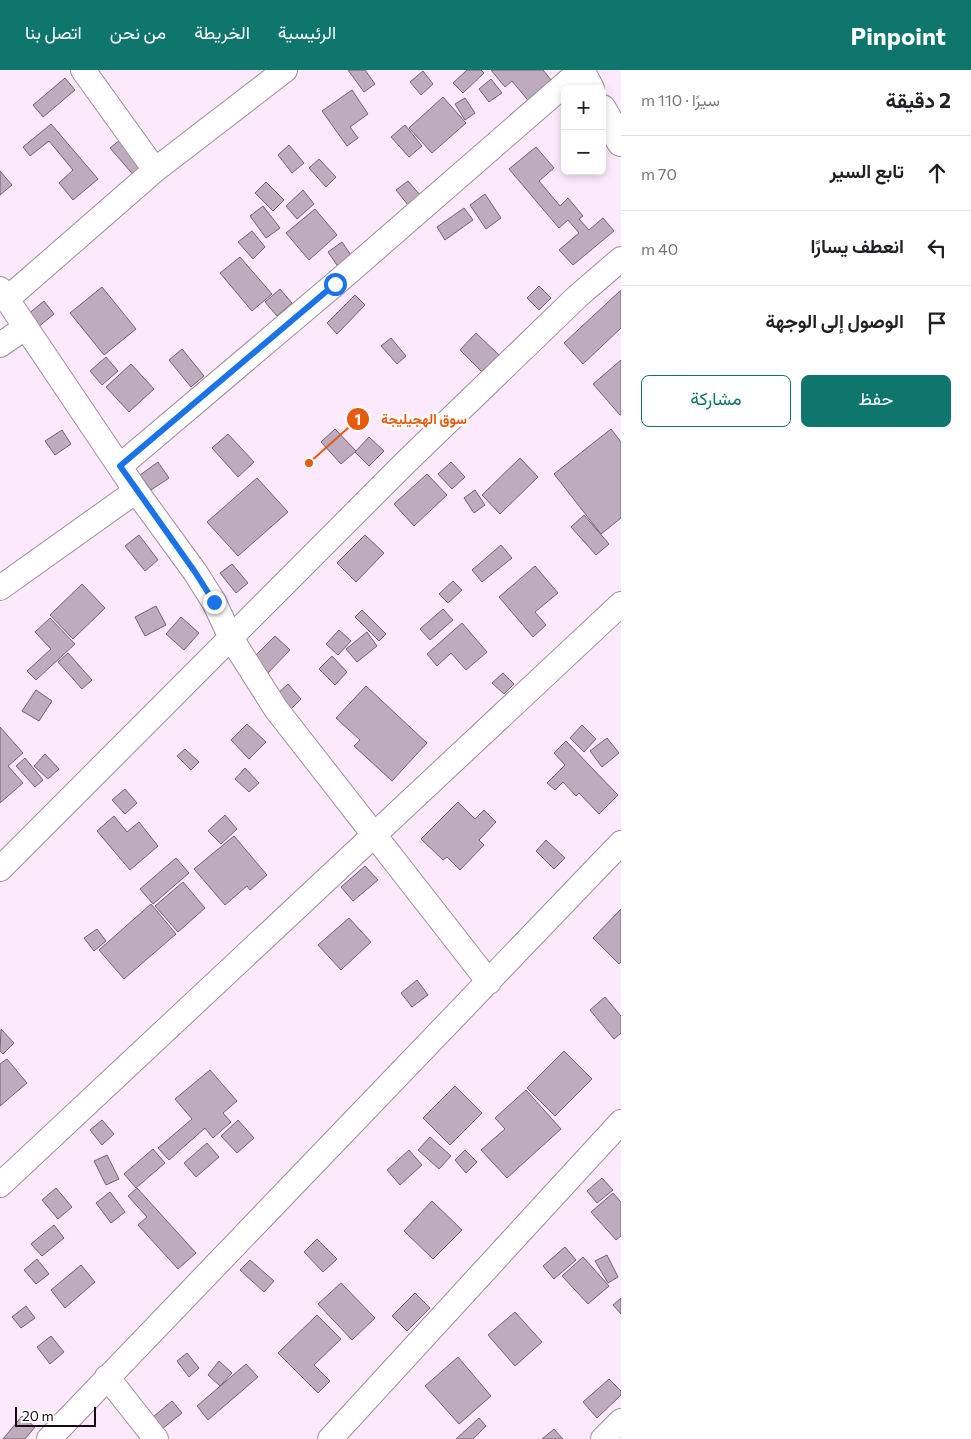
<!DOCTYPE html>
<html lang="ar">
<meta charset="utf-8">
<style>
:root{--surface:#fff;--page:#f6f6f6;--text:#202124;--muted:#757577;--line:#e0e0e0;--accent:#0f766e}
body{margin:0;font-family:Commissioner,Vazirmatn,sans-serif;background:var(--page);color:var(--text);direction:rtl}
.controls{position:absolute;right:15px;top:15px;display:grid;overflow:hidden;border-radius:8px;box-shadow:0 2px 8px #0003}
.controls button{width:45px;height:45px;display:grid;place-items:center;padding:0;border:0;border-bottom:1px solid var(--line);background:var(--surface);color:var(--text);font:25px sans-serif}
.scale{position:absolute;left:15px;bottom:12px;width:81px;box-sizing:border-box;padding-left:5px;border:2px solid #120b12;border-top:0;font-size:14px;line-height:18px;white-space:nowrap;color:#120b12;-webkit-text-stroke:4px #fdfdfd;paint-order:stroke}
.stop{position:absolute;width:15px;height:15px;margin:-11px;border:4px solid #1a73e8;border-radius:50%;background:#fff}
.stop.end{background:#1a73e8;border-color:#fff;box-shadow:0 1px 5px #0008}
.list{margin:0;padding:0;list-style:none}
h2{display:flex;justify-content:space-between;align-items:center;height:65px;margin:0;padding:0 20px;font-size:21px}
h2 small{font-size:16px;font-weight:400;color:var(--muted)}
.list li{display:grid;grid-template-columns:32px 1fr auto;gap:15px;align-items:center;box-sizing:border-box;height:75px;padding:0 20px;border-top:1px solid var(--line)}
.list b{display:block;font-size:19px;white-space:nowrap}
.list em{font-size:16px;font-style:normal;color:var(--muted)}
.actions{display:flex;gap:10px;padding:15px 20px}
.actions a{flex:1;padding:11px 0;border:1px solid var(--accent);border-radius:8px;text-align:center;font-size:18px;color:var(--accent)}
.actions .main{background:var(--accent);color:#fff}
.icon{flex:none;width:28px;height:28px;fill:none;stroke:currentColor;stroke-width:2;stroke-linecap:round;stroke-linejoin:round}
.map{position:relative;flex:none;width:621px;height:1369px;overflow:hidden;direction:ltr}
header{display:flex;align-items:center;gap:30px;box-sizing:border-box;height:70px;padding:0 25px;background:var(--accent);color:#fff}
header strong{font-size:24px}
nav{display:flex;gap:28px;margin-inline-start:auto;font-size:18px}
main{display:flex}
aside{flex:1;background:var(--surface)}
.map>svg:first-child{display:block}
.building{fill:#beacbe;stroke:#736273}
.lines{fill:none;stroke-linecap:round;stroke-linejoin:round}
.street-casing{stroke:#9f8d9f;stroke-width:26}
.secondary-casing{stroke:#9f8d9f;stroke-width:30}
.street{stroke:#fff;stroke-width:24}
.secondary{stroke:#fff;stroke-width:28}
.route{stroke:#1a73e8;stroke-width:6}
.leader{fill:none;stroke:#e8590c;stroke-width:2}
.callout-dot{fill:#e8590c;stroke:#fdfdfd;stroke-width:2}
.mark-label{font-size:15px;text-anchor:middle;font-weight:bold;fill:#fff}
.callout-label{font-size:14px;text-anchor:middle;font-weight:bold;fill:#e8590c;stroke:#fdfdfd;stroke-width:5;stroke-linejoin:round;paint-order:stroke}
</style>
<header>
<strong>Pinpoint</strong>
<nav><a>الرئيسية</a><a>الخريطة</a><a>من نحن</a><a>اتصل بنا</a></nav>
</header>
<main>
<aside>
<h2>2 دقيقة<small>سيرًا · 110 m</small></h2>
<ul class="list">
<li><svg class="icon" aria-label="ahead" viewBox="0 0 24 24"><path d="M12 20V5M6 11l6-6 6 6"/></svg><div><b>تابع السير</b></div><em>70 m</em></li>
<li><svg class="icon" aria-label="left" viewBox="0 0 24 24"><path d="M17 20v-9H6M10 6l-5 5 5 5"/></svg><div><b>انعطف يسارًا</b></div><em>40 m</em></li>
<li><svg class="icon" aria-label="arrive" viewBox="0 0 24 24"><path d="M6 21V4h12l-3 4 3 4H6"/></svg><div><b>الوصول إلى الوجهة</b></div></li>
</ul>
<div class="actions"><a class="main">حفظ</a><a>مشاركة</a></div>
</aside>
<div class="map">
<svg width="621" height="1369" viewBox="0 0 621 1369">
<rect width="100%" height="100%" fill="#fce9fc"/>
<path class="building" d="M348 0H365L375 14 364 22Z
M467 0H481L484 3 463 23 453 13Z
M491 0H543L560 21 536 40 512 11 505 17Z
M423 1 433 14 421 25 410 12Z
M65 8 75 20 43 47 33 35Z
M491 9 502 23 489 32 479 19Z
M352 20 368 44 350 57 358 68 347 76 322 41Z
M443 27 466 53 432 83 409 58Z
M465 28 475 43 465 50 455 34Z
M51 54 98 109 73 130 59 113 73 100 49 71 30 86 23 77Z
M405 55 422 76 409 87 391 67Z
M125 66 151 96 137 109 110 78Z
M289 75 304 93 292 103 278 85Z
M536 77 554 98 539 111 560 136 568 128 583 146 579 149 589 160 603 148 614 161 573 195 559 180 579 163 568 150 559 158 509 99Z
M319 89 336 107 326 117 309 98Z
M0 101 12 115 0 125Z
M408 111 420 125 408 135 396 120Z
M266 112 284 130 273 141 255 123Z
M303 120 314 134 297 149 286 136Z
M485 124 501 148 486 159 470 135Z
M263 136 280 158 266 168 250 146Z
M464 138 473 150 445 170 437 157Z
M315 139 337 165 309 190 286 163Z
M252 161 265 177 253 189 238 172Z
M342 172 353 188 339 198 328 182Z
M240 187 272 224 252 241 220 203Z
M539 216 551 228 539 240 527 228Z
M102 217 136 259 104 285 70 243Z
M280 219 292 233 277 246 265 232Z
M621 220V258L583 294 564 273Z
M355 225 365 235 337 264 327 253Z
M44 231 54 244 37 258 27 245Z
M476 263 500 286 483 303 460 280Z
M391 268 406 286 397 294 381 276Z
M182 279 204 306 191 317 169 290Z
M106 287 118 301 102 315 90 301Z
M621 290V345H620L593 314Z
M131 294 154 319 129 342 106 317Z
M335 359 356 381 341 394 321 372Z
M611 359 621 372V448L601 464 554 404Z
M62 360 71 374 55 385 45 371Z
M228 364 254 392 238 407 212 378Z
M369 367 384 381 369 396 355 382Z
M520 388 538 407 500 444 482 425Z
M158 392 169 408 151 420 140 405Z
M451 392 465 407 452 419 438 404Z
M427 404 447 425 414 456 394 434Z
M257 408 288 442 238 486 207 452Z
M475 420 485 435 474 443 464 428Z
M584 445 609 474 596 485 571 457Z
M139 465 158 490 145 501 125 476Z
M365 465 384 483 356 512 337 493Z
M501 475 512 488 482 512 472 500Z
M232 494 248 513 236 523 220 503Z
M535 496 558 523 535 542 546 555 533 567 499 527Z
M453 511 462 520 448 533 439 524Z
M82 514 105 538 73 569 50 545Z
M156 536 166 555 145 566 135 547Z
M443 539 453 550 430 570 420 559Z
M362 540 386 564 379 571 355 547Z
M181 547 199 563 184 580 166 564Z
M50 548 75 574 36 610 27 601 51 579 35 562Z
M462 553 487 582 466 600 451 583 437 596 427 584Z
M339 560 351 571 338 585 326 574Z
M367 562 377 576 357 592 346 579Z
M275 566 290 580 264 607 249 592Z
M68 583 92 610 82 619 58 592Z
M332 586 347 602 335 615 319 599Z
M503 603 514 614 504 624 492 613Z
M288 614 301 629 289 641 275 626Z
M366 616 427 673 392 711 354 676 360 670 336 648Z
M36 620 52 631 39 651 22 641Z
M247 654 266 672 249 689 231 670Z
M582 655 596 669 584 682 570 668Z
M0 657 23 683 8 696 23 713 0 733Z
M607 668 619 683 602 697 590 681Z
M566 671 618 725 599 744 579 723 576 726 563 712 555 720 547 713 565 695 554 683Z
M185 679 199 692 191 700 177 686Z
M45 684 59 699 48 709 34 696Z
M25 688 43 710 35 717 16 696Z
M245 698 259 713 249 722 235 709Z
M125 719 137 733 125 744 112 730Z
M458 732 475 749 484 740 496 752 479 770 484 775 460 800 447 787 443 790 421 769Z
M225 745 237 759 221 774 208 761Z
M114 746 127 762 139 752 158 776 130 800 97 761Z
M234 766 267 805 250 820 247 816 225 835 194 799Z
M546 770 565 788 554 799 536 781Z
M176 788 189 803 153 834 140 819Z
M365 796 378 810 353 831 341 817Z
M183 812 205 838 178 862 155 836Z
M151 834 176 864 124 909 99 880Z
M621 839V892L619 894 593 868Z
M349 848 371 872 341 900 318 875Z
M97 859 106 871 94 881 84 868Z
M417 910 428 925 412 937 401 923Z
M605 927 621 946V963L614 969 590 940Z
M1 959 14 973 3 984 0 981Z
M564 981 592 1009 555 1046 527 1018Z
M7 989 27 1013 0 1036V994Z
M210 1000 237 1031 223 1043 231 1052 213 1068 205 1058 169 1090 158 1078 192 1049 175 1029Z
M455 1016 482 1043 450 1075 423 1048Z
M526 1020 561 1059 507 1108 481 1080 505 1059 495 1048Z
M102 1050 114 1064 102 1075 90 1060Z
M238 1050 254 1068 237 1083 221 1066Z
M430 1067 451 1086 439 1099 418 1080Z
M207 1073 219 1087 196 1107 184 1093Z
M153 1079 165 1093 136 1118 124 1104Z
M409 1080 422 1095 400 1115 387 1100Z
M465 1080 477 1092 466 1103 455 1090Z
M107 1085 119 1109 106 1115 94 1091Z
M602 1108 613 1120 597 1133 587 1121Z
M56 1118 72 1137 58 1149 42 1130Z
M137 1118 196 1183 178 1199 138 1155 147 1147 128 1126Z
M110 1122 125 1142 111 1153 96 1133Z
M613 1123 621 1132V1166L616 1170 591 1142Z
M432 1131 462 1160 433 1189 404 1161Z
M54 1155 64 1168 42 1186 31 1174Z
M317 1169 337 1189 323 1202 304 1182Z
M565 1177 576 1190 554 1209 543 1196Z
M607 1185 618 1207 608 1213 595 1191Z
M583 1187 609 1216 588 1234 562 1206Z
M37 1189 49 1204 36 1214 24 1200Z
M250 1190 274 1211 264 1222 240 1200Z
M81 1195 95 1212 65 1238 51 1220Z
M341 1213 375 1248 352 1270 318 1234Z
M415 1223 430 1238 407 1261 392 1246Z
M621 1228V1244L613 1235Z
M26 1236 35 1248 21 1258 12 1247Z
M515 1242 542 1272 515 1296 488 1265Z
M317 1245 341 1269 314 1295 330 1311 318 1323 278 1283Z
M51 1266 64 1282 50 1294 37 1277Z
M187 1283 199 1298 189 1307 177 1291Z
M458 1287 491 1326 459 1354 425 1316Z
M219 1291 232 1303 220 1316 208 1305Z
M246 1294 258 1307 208 1350 197 1336Z
M609 1309 621 1321V1325L597 1348 583 1332Z
M172 1331 182 1343 162 1359 153 1347Z
M22 1346 35 1357 25 1369H3Z
M479 1348 486 1356 473 1369H456Z
M554 1359 563 1369H542Z"/>
<g class="lines">
<g class="street-casing">
<path id="street" d="M83 0 155 100
M0 219 136 421 195 502 214 532 231 568 276 639 489 912
M7 229 155 100 285 0
M0 275 26 257
M120 396 335 214 580 1
M0 518 136 421
M0 799 406 392 578 226 621 189
M0 1115 621 534
M107 1307 156 1369
M49 1369 621 773
M330 1369 621 1052
M603 1369 621 1351"/>
</g>
<g class="secondary-casing">
<path id="secondary" d="M580 0 590 19
M602 39 621 72"/>
</g>
<use href="#street" class="street"/>
<use href="#secondary" class="secondary"/>
</g>
<g class="lines">
<path class="route" d="M214 532 195 502 120 396 335 214"/>
</g>
<path class="leader" d="M309 393L358 349"/>
<g class="callout-dot">
<circle cx="309" cy="393" r="5"/>
<circle cx="358" cy="349" r="12"/>
</g>
<g class="mark-label">
<text x="358" y="355">1</text>
</g>
<g class="callout-label">
<text x="424" y="354">سوق الهجيليجة</text>
</g>
</svg>
<div class="controls">
<button>+</button>
<button>−</button>
</div>
<div class="scale">20 m</div>
<div class="stop" style="left:335px;top:214px"></div>
<div class="stop end" style="left:214px;top:532px"></div>
</div>
</main>
